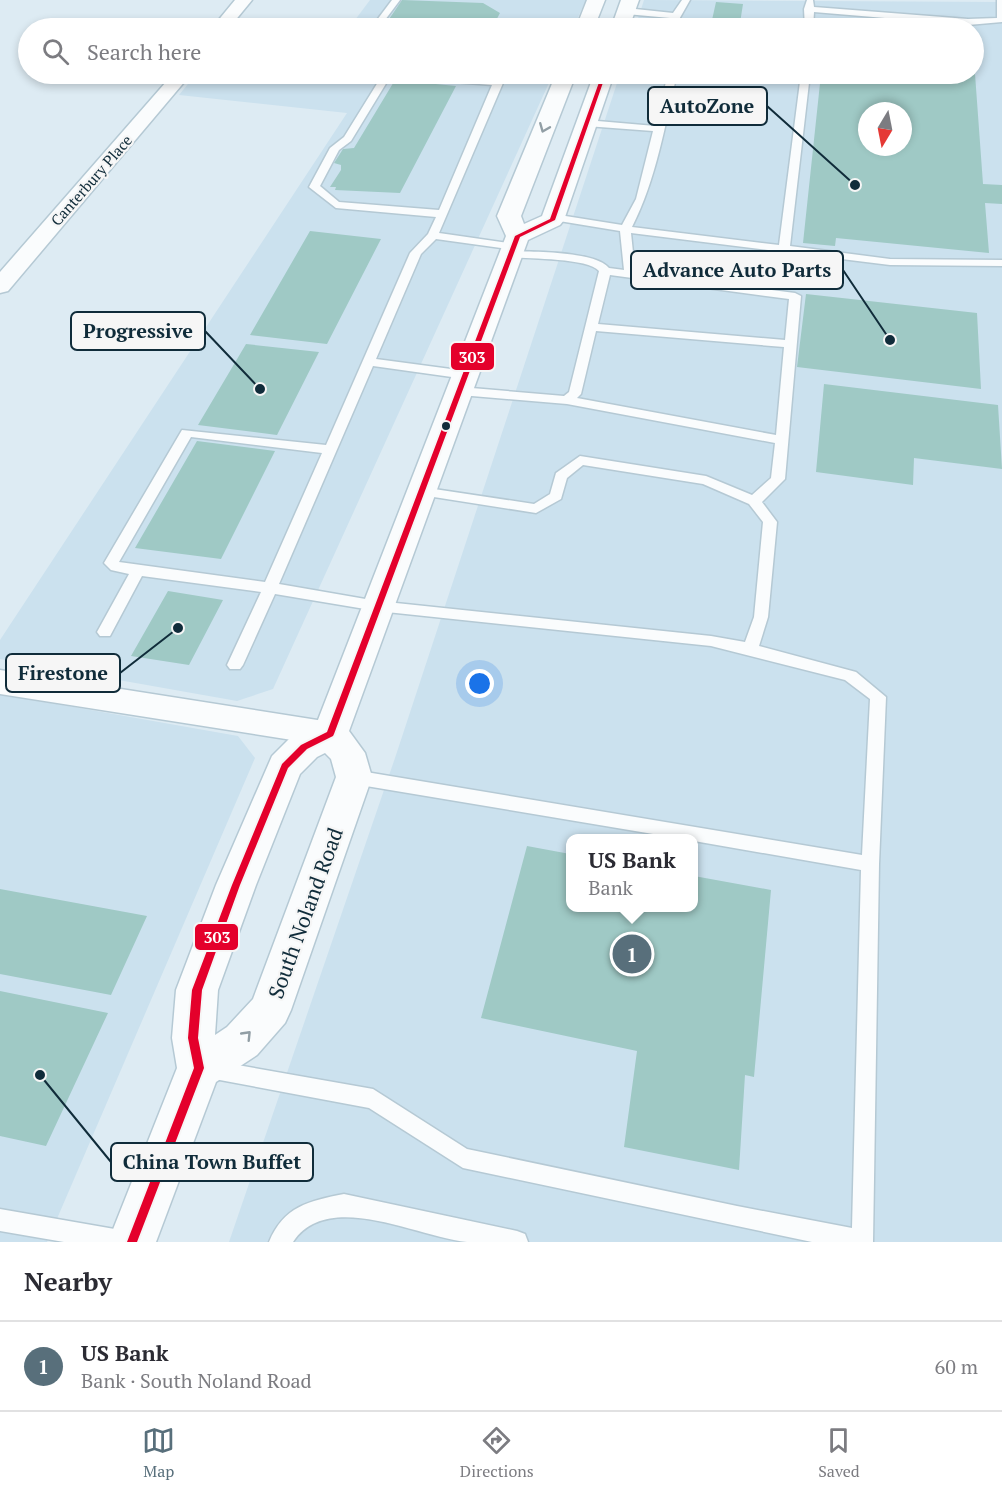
<!DOCTYPE html>
<meta charset="utf-8">
<style>
:root{--surface:#fff;--page:#f2f2f3;--text:#2b2b33;--muted:#7c7c81;--line:#e1e1e2;--accent:#586f7b}
body{margin:0;font-family:"PT Serif",serif;background:var(--page);color:var(--text)}
.compass{position:absolute;left:858px;top:102px;width:54px;height:54px;border-radius:50%;background:var(--surface);box-shadow:0 3px 9px #0003;rotate:190deg}
.you{position:absolute;left:480px;top:684px;width:21px;height:21px;margin:-15px;border:4px solid #fff;border-radius:50%;background:#1a73e8;box-shadow:0 0 0 9px #1a73e833}
.badge{display:grid;place-items:center;width:39px;height:39px;border-radius:50%;background:var(--accent);color:#fff;font-size:20px;font-weight:700}
.pin{position:absolute;translate:-50% -50%;border:3px solid #fff;box-shadow:0 2px 6px #0006}
.popup{position:absolute;left:566px;top:834px;width:132px;height:78px;box-sizing:border-box;display:grid;place-content:center;border-radius:12px;background:var(--surface);filter:drop-shadow(0 2px 4px #0005);font-size:20px;white-space:nowrap;color:var(--muted)}
.popup b{font-size:22px;color:var(--text)}
.popup::after{content:'';position:absolute;left:50%;top:100%;margin-left:-12px;border:12px solid transparent;border-top-color:var(--surface)}
.list{margin:0;padding:0;list-style:none}
h2{display:flex;justify-content:space-between;align-items:center;height:78px;margin:0;padding:0 24px;font-size:26px}
h2 small{font-size:20px;font-weight:400;color:var(--muted)}
.list li{display:grid;grid-template-columns:39px 1fr auto;gap:18px;align-items:center;box-sizing:border-box;height:90px;padding:0 24px;border-top:2px solid var(--line)}
.list b{display:block;font-size:22px;white-space:nowrap}
.list p{margin:0;font-size:20px;white-space:nowrap;color:var(--muted)}
.list em{font-size:20px;font-style:normal;color:var(--muted)}
.icon{flex:none;width:33px;height:33px;fill:none;stroke:currentColor;stroke-width:2;stroke-linecap:round;stroke-linejoin:round}
.map{position:relative;flex:none;width:1002px;height:1242px;overflow:hidden}
.search{position:absolute;background:var(--surface);box-shadow:0 3px 9px #0003;left:18px;right:18px;top:18px;height:66px;display:flex;align-items:center;gap:15px;box-sizing:border-box;padding:0 21px;border-radius:33px;color:var(--muted);font-size:22px}
.sheet{height:168px;background:var(--surface)}
nav{display:flex;justify-content:space-around;align-items:center;box-sizing:border-box;height:84px;border-top:2px solid var(--line);background:var(--surface);font-size:16px;color:var(--muted)}
nav a{display:grid;justify-items:center;gap:3px}
nav .on{color:var(--accent)}
.map>svg:first-child{display:block}
.built{fill:#cbe1ee;fill-rule:evenodd}
.building{fill:#9fc9c5;fill-rule:evenodd}
.lines{fill:none;stroke-linecap:round;stroke-linejoin:round}
.service-casing{stroke:#b5c9d4;stroke-width:3}
.minor-casing{stroke:#b5c9d4;stroke-width:3}
.primary-casing{stroke:#b5c9d4;stroke-width:3}
.service{fill:#fafcfd;fill-rule:evenodd}
.minor{fill:#fafcfd;fill-rule:evenodd}
.primary{fill:#fafcfd;fill-rule:evenodd}
.bus-1-casing{stroke:#f6f6f6;stroke-width:4}
.bus-1{fill:#e4002b;fill-rule:evenodd}
.oneway{stroke:#919ea5}
.bus-dot{fill:#102c3a;stroke:#f6f6f6;stroke-width:2}
.labels{text-anchor:middle;dominant-baseline:central;stroke-width:4.5;stroke-linejoin:round;paint-order:stroke}
.far-street-label{font-size:15px;fill:#102c3a;stroke:#f6f6f6}
.near-street-label{font-size:21px;fill:#102c3a;stroke:#f6f6f6}
.leader{fill:none;stroke:#102c3a;stroke-width:2}
.callout-dot{fill:#102c3a;stroke:#f6f6f6;stroke-width:2}
.callout{fill:#f6f6f6;stroke:#102c3a;stroke-width:2}
.callout-label{font-size:20px;text-anchor:middle;font-weight:bold;fill:#102c3a}
.line-badge{stroke:#f6f6f6;stroke-width:2}
.badge-label{font-size:16px;text-anchor:middle;font-weight:bold;fill:#fff}
</style>
<div class="map">
<svg width="1002" height="1242" viewBox="0 0 1002 1242">
<rect width="100%" height="100%" fill="#ddebf3"/>
<path class="built" d="M370 0H586L573 28H349Z
M644 0 1002 2V1242H229L396 755 620 74H974V28H635ZM867 111H903V147H867ZM570 838H694V908H570Z
M196 74H553L273 689 237 701 0 659V640L347 113 179 95Z
M0 694 238 736 255 758 47 1242H0Z"/>
<path class="building" d="M402 0 483 3 500 13 492 28H383Z
M716 2 743 4 740 23 712 20Z
M821 74H975L983 184 1002 185V204L985 203 989 253 836 238 835 246 803 243ZM867 111H903V147H867Z
M395 80 456 86 400 193 335 190 336 187H330L341 170V165L334 163 343 149 354 148Z
M310 231 381 239 327 344 250 335Z
M806 294 977 313 981 389 797 367Z
M246 344 319 352 277 435 198 425Z
M824 384 998 405 1002 469 914 458 913 485 816 472Z
M197 441 275 451 221 559 135 548Z
M168 591 223 600 189 665 131 656Z
M527 846 570 854V908H694V876L771 890 754 1077 745 1075 739 1170 624 1147 637 1051 481 1018Z
M0 889 147 916 111 995 0 974Z
M0 991 108 1013 46 1146 0 1136Z"/>
<g class="lines">
<g class="service-casing">
<path id="service" d="M392 0H400L379 28H371Z
M682 0H690L677 23 680 28H672L669 23 670 18 626 14 622 11 626 8 673 13Z
M807 0H813L814 7 968 19 997 18V0H1002V22L968 25 814 12 813 28H805L804 9Z
M383 74H415L501 81 503 83 439 233 515 244 520 247 515 250 436 239 421 254 376 359 466 371 472 375 466 379 373 366 279 584 377 601 711 636 745 642 754 617 763 522 749 504 703 484 583 465 567 478 561 499 536 513 421 495 414 491 421 487 534 504 550 494 556 473 580 456 706 476 752 495 771 478 775 443 567 404 460 395 454 391 460 387 564 396 569 392 599 271C588 258 530 259 512 257L506 254 512 251C534 252 595 251 609 268L624 270 620 231 553 220 548 217 553 214 622 225 636 199 653 131 586 126 581 123 586 120 655 126 668 74H677C665 125 656 180 632 227L779 245 801 74H810L790 246 890 259 1002 260V266L890 265 631 233 635 272 795 293 801 296 785 479 762 502 777 522 768 617 759 646 856 672 886 697 879 864 873 1242H812L463 1168 369 1108 209 1078 202 1076 199 1069 202 1062 209 1060 373 1089 467 1149 737 1206 852 1228 861 870 694 841V838H677L354 784 348 782 346 777 348 772 354 770 862 855 870 699 845 680 711 646 377 611 275 594 243 665 240 669H230L227 665 261 592 142 576 110 636H100L97 632 129 574 111 570 104 563 182 430 326 445 410 253 428 234 436 217 336 208 309 187 330 148 344 137ZM390 77 492 85 439 210 339 202 320 186 339 150 351 141ZM610 275 789 299 785 340 598 324ZM596 331 784 347 776 435 577 398 581 394ZM191 437 322 453 265 582 119 562Z
M520 74 564 75 569 78C557 85 532 81 520 74Z
M344 1194 517 1231 525 1234 528 1242C508 1242 487 1242 467 1242 417 1237 328 1189 293 1242H269C284 1206 309 1201 344 1194Z
M0 1209 126 1231 134 1234 137 1242H64L0 1231Z"/>
</g>
<g class="minor-casing">
<path id="minor" d="M235 0H252L229 28H212Z
M173 74H191L8 291 0 293V272Z
M0 670 330 722 341 725 346 734 341 743 330 746 0 694Z"/>
</g>
<g class="primary-casing">
<path id="primary" d="M587 0H605L594 28H576Z
M621 0H639L629 28H611Z
M556 74H576L521 216 524 224 542 216 594 74H614L564 220 560 225 528 240 349 731 365 753 372 777 291 1010 285 1023 257 1055 216 1082 156 1242H108L177 1068 172 1038 176 990 216 885 272 756 291 737 316 725 506 236 497 216ZM325 753 331 759 336 777 253 999 227 1027 215 1035 218 990 256 885 300 774 317 757Z"/>
</g>
<use href="#service" class="service"/>
<use href="#minor" class="minor"/>
<use href="#primary" class="primary"/>
<g class="bus-1-casing">
<path id="bus-1" d="M602 74H606L555 220 520 237 334 734 333 736 307 749 288 768 240 885 202 990 198 1038 204 1068 137 1242H127L194 1068 188 1038 192 990 232 885 282 764 301 745 327 732 515 236 550 219Z"/>
</g>
<use href="#bus-1" class="bus-1"/>
</g>
<defs><path id="oneway-chevron" d="M-2-3.5L2.5 0L-2 3.5" fill="none" stroke-width="1.6" stroke-linecap="round" stroke-linejoin="round" transform="scale(1.5)"/></defs>
<g class="oneway">
<use href="#oneway-chevron" transform="translate(544 128) rotate(112)"/>
<use href="#oneway-chevron" transform="translate(247 1035) rotate(-46)"/>
</g>
<circle class="bus-dot" cx="446" cy="426" r="5"/>
<g class="labels">
<g class="far-street-label">
<text transform="translate(91 180) rotate(-49)">Canterbury Place</text>
</g>
<g class="near-street-label">
<text transform="translate(305 913) rotate(-70)">South Noland Road</text>
</g>
</g>
<path class="leader" d="M855 185L767 106M890 340L843 270M260 389L205 331M178 628L120 673M40 1075L111 1162"/>
<g class="callout-dot">
<circle cx="855" cy="185" r="6"/>
<circle cx="890" cy="340" r="6"/>
<circle cx="260" cy="389" r="6"/>
<circle cx="178" cy="628" r="6"/>
<circle cx="40" cy="1075" r="6"/>
</g>
<g class="callout">
<rect x="648" y="87" width="119" height="38" rx="6"/>
<rect x="631" y="251" width="212" height="38" rx="6"/>
<rect x="71" y="312" width="134" height="38" rx="6"/>
<rect x="6" y="654" width="114" height="38" rx="6"/>
<rect x="111" y="1143" width="202" height="38" rx="6"/>
</g>
<g class="callout-label">
<text x="707" y="113">AutoZone</text>
<text x="737" y="277">Advance Auto Parts</text>
<text x="138" y="338">Progressive</text>
<text x="63" y="680">Firestone</text>
<text x="212" y="1169">China Town Buffet</text>
</g>
<g class="line-badge">
<rect x="450" y="342" width="45" height="29" rx="6" fill="#e4002b"/>
<rect x="194" y="923" width="45" height="28" rx="6" fill="#e4002b"/>
</g>
<g class="badge-label">
<text x="472" y="363">303</text>
<text x="217" y="943">303</text>
</g>
</svg>
<svg class="compass" viewBox="-18 -18 36 36"><path d="M0-13l5 13h-10z" fill="#e53935"/><path d="M0 13l5-13h-10z" fill="#7c7c81"/></svg>
<div class="you"></div>
<div class="pin badge" style="left:632px;top:954px">1</div>
<div class="popup"><b>US Bank</b>Bank</div>
<div class="search"><svg class="icon" aria-label="search" viewBox="0 0 24 24"><circle cx="10" cy="10" r="6"/><path d="M15 15l6 6"/></svg>Search here</div>
</div>
<section class="sheet">
<h2>Nearby<small></small></h2>
<ul class="list">
<li><span class="badge">1</span><div><b>US Bank</b><p>Bank · South Noland Road</p></div><em>60 m</em></li>
</ul>
</section>
<nav>
<a class="on"><svg class="icon" aria-label="map" viewBox="0 0 24 24"><path d="M3 6l6-2 6 2 6-2v14l-6 2-6-2-6 2zM9 4v14M15 6v14"/></svg>Map</a>
<a><svg class="icon" aria-label="directions" viewBox="0 0 24 24"><path d="M12 3l9 9-9 9-9-9zM9 14v-3h6M13 9l2 2-2 2"/></svg>Directions</a>
<a><svg class="icon" aria-label="saved" viewBox="0 0 24 24"><path d="M7 4h10v16l-5-4-5 4z"/></svg>Saved</a>
</nav>
